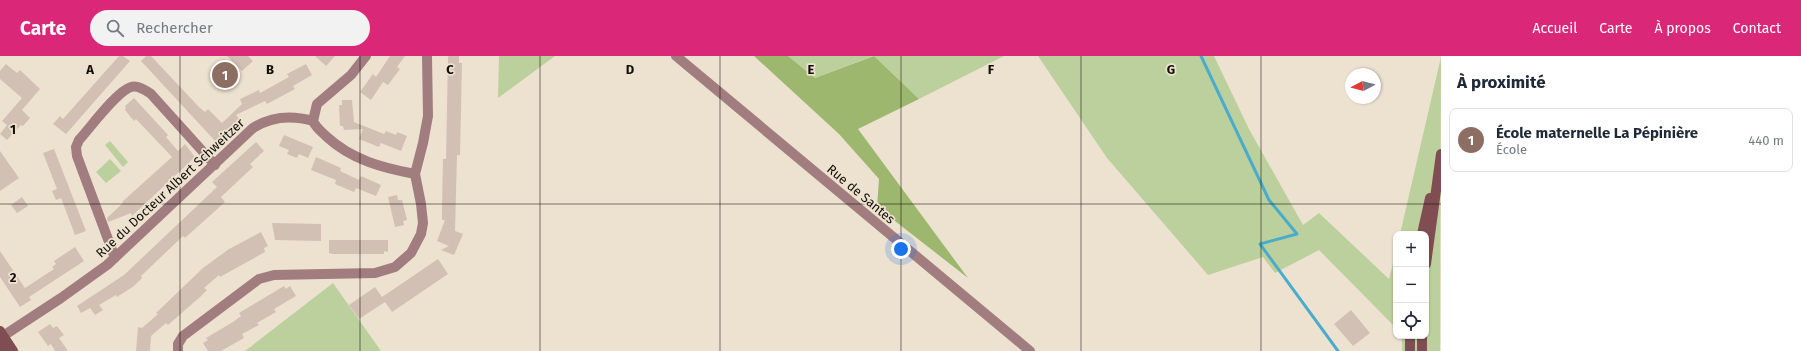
<!DOCTYPE html>
<html lang="fr">
<meta charset="utf-8">
<style>
:root{--surface:#fff;--page:#f2f2f3;--text:#1f2937;--muted:#747a83;--line:#e0e1e3;--accent:#db2777}
body{margin:0;font-family:"Fira Sans",sans-serif;background:var(--page);color:var(--text)}
.controls{position:absolute;right:12px;bottom:12px;display:grid;overflow:hidden;border-radius:8px;box-shadow:0 1px 3px #0004}
.controls button{width:36px;height:36px;display:grid;place-items:center;padding:0;border:0;border-bottom:1px solid var(--line);background:var(--surface);color:var(--text);font:20px sans-serif}
.compass{position:absolute;left:1345px;top:12px;width:36px;height:36px;border-radius:50%;background:var(--surface);box-shadow:0 1px 3px #0004;rotate:263deg}
.you{position:absolute;left:901px;top:193px;width:14px;height:14px;margin:-10px;border:3px solid #fff;border-radius:50%;background:#1a73e8;box-shadow:0 0 0 6px #1a73e833}
.badge{display:grid;place-items:center;width:26px;height:26px;border-radius:50%;background:var(--accent);color:#fff;font-size:13px;font-weight:700}
.pin{position:absolute;translate:-50% -50%;border:2px solid #fff;box-shadow:0 1px 4px #0006}
.list{margin:0;padding:0;list-style:none}
h2{display:flex;justify-content:space-between;align-items:center;height:52px;margin:0;padding:0 16px;font-size:17px}
h2 small{font-size:13px;font-weight:400;color:var(--muted)}
.list li{display:grid;grid-template-columns:26px 1fr auto;gap:12px;align-items:center;box-sizing:border-box;height:64px;margin:0 8px 8px;padding:0 8px;border:1px solid var(--line);border-radius:8px}
.list b{display:block;font-size:15px;white-space:nowrap}
.list p{margin:0;font-size:13px;white-space:nowrap;color:var(--muted)}
.list em{font-size:13px;font-style:normal;color:var(--muted)}
.icon{flex:none;width:22px;height:22px;fill:none;stroke:currentColor;stroke-width:2;stroke-linecap:round;stroke-linejoin:round}
.map{position:relative;flex:none;width:1441px;height:295px;overflow:hidden}
header{display:flex;align-items:center;gap:24px;box-sizing:border-box;height:56px;padding:0 20px;background:var(--accent);color:#fff}
header strong{font-size:19px}
nav{display:flex;gap:22px;margin-inline-start:auto;font-size:14px}
.search{width:280px;height:36px;background:var(--page);display:flex;align-items:center;gap:10px;box-sizing:border-box;padding:0 14px;border-radius:22px;color:var(--muted);font-size:15px}
main{display:flex}
aside{flex:1;background:var(--surface)}
.map>svg:first-child{display:block}
.green{fill:#bcd09d}
.forest{fill:#9db86e}
.lines{fill:none;stroke-linecap:round;stroke-linejoin:round}
.stream{stroke:#4aaccd;stroke-width:3}
.building{fill:#d2c0b4}
.minor{stroke:#a27d80;stroke-width:10}
.tertiary{stroke:#a27d80;stroke-width:10}
.secondary{stroke:#804d52;stroke-width:10}
.grid{fill:none;stroke:#120e08;stroke-width:1;stroke-opacity:0.55}
.labels{text-anchor:middle;dominant-baseline:central;stroke-width:3.5;stroke-linejoin:round;paint-order:stroke}
.street-label{font-size:13px;fill:#120e08;stroke:#ede2d0}
.grid-label{font-size:13px;text-anchor:middle;font-weight:bold;fill:#120e08;stroke:#ede2d0;stroke-width:3.5;stroke-linejoin:round;paint-order:stroke}
</style>
<header>
<strong>Carte</strong>
<div class="search"><svg class="icon" aria-label="search" viewBox="0 0 24 24"><circle cx="10" cy="10" r="6"/><path d="M15 15l6 6"/></svg>Rechercher</div>
<nav><a>Accueil</a><a>Carte</a><a>À propos</a><a>Contact</a></nav>
</header>
<main>
<div class="map">
<svg width="1441" height="295" viewBox="0 0 1441 295">
<rect width="100%" height="100%" fill="#ede2d0"/>
<path class="green" d="M499 0H555L498 42Z
M788 0H873L815 22Z
M874 0H1004L919 43Z
M1038 0H1214L1249 73 1303 169 1319 157 1389 223 1396 196V272L1319 194 1275 217 1263 201 1208 219 1107 102Z
M1441 1 1440 295H1402V280H1426V178H1400Z
M110 85 128 106 123 111 105 89Z
M110 103 121 115 106 127 96 116Z
M333 227 381 295H245Z"/>
<path class="forest" d="M754 0H788L815 22 874 0 919 43 858 73 968 222 877 151 879 123 839 78Z"/>
<g class="lines">
<path class="stream" d="M1201 0 1269 144 1297 178 1260 188 1338 295"/>
</g>
<path class="building" d="M119 0H123L130 5 66 78 53 68 60 60 63 63Z
M146 0H151L199 51 205 56 208 53 222 67 242 48 240 43 259 34 260 37 289 21 287 18 306 8 312 19 293 30 295 33 267 48 265 45 236 59 240 64 217 87 141 5Z
M227 0H248L253 5 242 15Z
M315 0H335L326 10Z
M390 0H405L397 11 400 13 388 29 383 26 371 44 360 36 373 18 376 21Z
M448 0H459V7H462L460 99H457L455 175 463 178 454 199 441 194 449 190 437 185 445 164H442V153L443 103H446Z
M6 8 17 17 20 14 40 33 22 54 30 62 23 70 21 69 7 84 0 78 7 69 2 65 22 42 0 23V15Z
M134 42 168 79 166 81 178 95 185 88 195 101 132 160 131 157 108 166 107 162 123 147 122 146 172 101 136 63 134 65 125 54 126 52 125 50Z
M342 44H352L354 66 384 78 386 75 396 79 397 76 407 80 401 95 381 87 379 91 359 83 363 73 344 74 343 70H340L339 49H342Z
M284 79 313 91 308 102 299 98 297 102 287 98 289 94 279 90Z
M256 86 264 95 250 108 253 111 221 141 225 146 185 182 183 180 141 220 142 222 134 230 117 241 116 239 99 249 103 254 95 259 90 252 81 257 77 250 124 219 217 131 212 126Z
M54 93 86 175 75 179 61 142 56 144 52 135 57 133 43 97Z
M0 95 19 122 0 135Z
M316 101 341 112 340 115 359 124 361 120 381 129 376 140 356 132 354 136 335 128 336 124 311 114Z
M397 139 398 144H402L407 164 403 165 404 169 395 171 388 141Z
M22 141 28 150 17 157 11 149Z
M272 167 321 168V185L275 184Z
M261 176 268 190 264 192 265 196 220 221 219 219 204 232 207 234 200 241 168 269 166 267 151 280 150 295H136L138 271 142 272 158 258 156 257 203 212 229 193Z
M329 184H388V196L384 195V198H333L329 197Z
M75 191 84 205 29 241 31 244 20 251 0 221V195L25 232 54 213 52 211 56 208 54 205Z
M438 203 448 218 392 256 385 246 359 263 349 249 375 231 382 241Z
M284 230 286 233 290 230 296 240 274 253 276 256 257 267 259 269 242 278 244 282 221 295H208L203 287 208 284 206 282 233 266 241 260 239 257Z
M1351 254 1370 277 1353 290 1334 268Z
M50 268 53 272 57 270 64 279 59 282 68 295H55L51 288 48 290 38 276Z"/>
<g class="lines">
<path class="minor" d="M366 0 351 19 317 48 313 65C316 72 322 76 327 81 352 104 383 112 415 118
M115 202 77 100 76 91 79 84C90 72 117 35 131 31 138 29 145 34 151 38L215 109
M0 282 61 242 107 209 253 72C272 60 292 59 313 65
M178 295V288L183 280 259 223 274 219 375 217 395 211 411 197 421 178 423 167 421 148 415 118 423 87 428 60 427 0"/>
<path class="tertiary" d="M676 0 1030 295"/>
<path class="secondary" d="M1422 178 1430 142
M1426 208 1441 98
M0 275 13 295
M1410 280V295
M1422 280V295
M0 290 3 295"/>
</g>
<path class="grid" d="M180 0V295M360 0V295M540 0V295M720 0V295M901 0V295M1081 0V295M1261 0V295M0 148H1441"/>
<g class="labels">
<g class="street-label">
<text transform="translate(170 132) rotate(-43)">Rue du Docteur Albert Schweitzer</text>
<text transform="translate(861 138) rotate(40)">Rue de Santes</text>
</g>
</g>
<g class="grid-label">
<text x="90" y="18">A</text>
<text x="270" y="18">B</text>
<text x="450" y="18">C</text>
<text x="630" y="18">D</text>
<text x="811" y="18">E</text>
<text x="991" y="18">F</text>
<text x="1171" y="18">G</text>
<text x="13" y="78">1</text>
<text x="13" y="226">2</text>
</g>
</svg>
<div class="controls">
<button>+</button>
<button>−</button>
<button><svg class="icon" aria-label="locate" viewBox="0 0 24 24"><circle cx="12" cy="12" r="6"/><path d="M12 2v4M12 18v4M2 12h4M18 12h4"/></svg></button>
</div>
<svg class="compass" viewBox="-18 -18 36 36"><path d="M0-13l5 13h-10z" fill="#e53935"/><path d="M0 13l5-13h-10z" fill="#747a83"/></svg>
<div class="you"></div>
<div class="pin badge" style="left:225px;top:19px;background:#8d6e63">1</div>
</div>
<aside>
<h2>À proximité<small></small></h2>
<ul class="list">
<li><span class="badge" style="background:#8d6e63">1</span><div><b>École maternelle La Pépinière</b><p>École</p></div><em>440 m</em></li>
</ul>
</aside>
</main>
